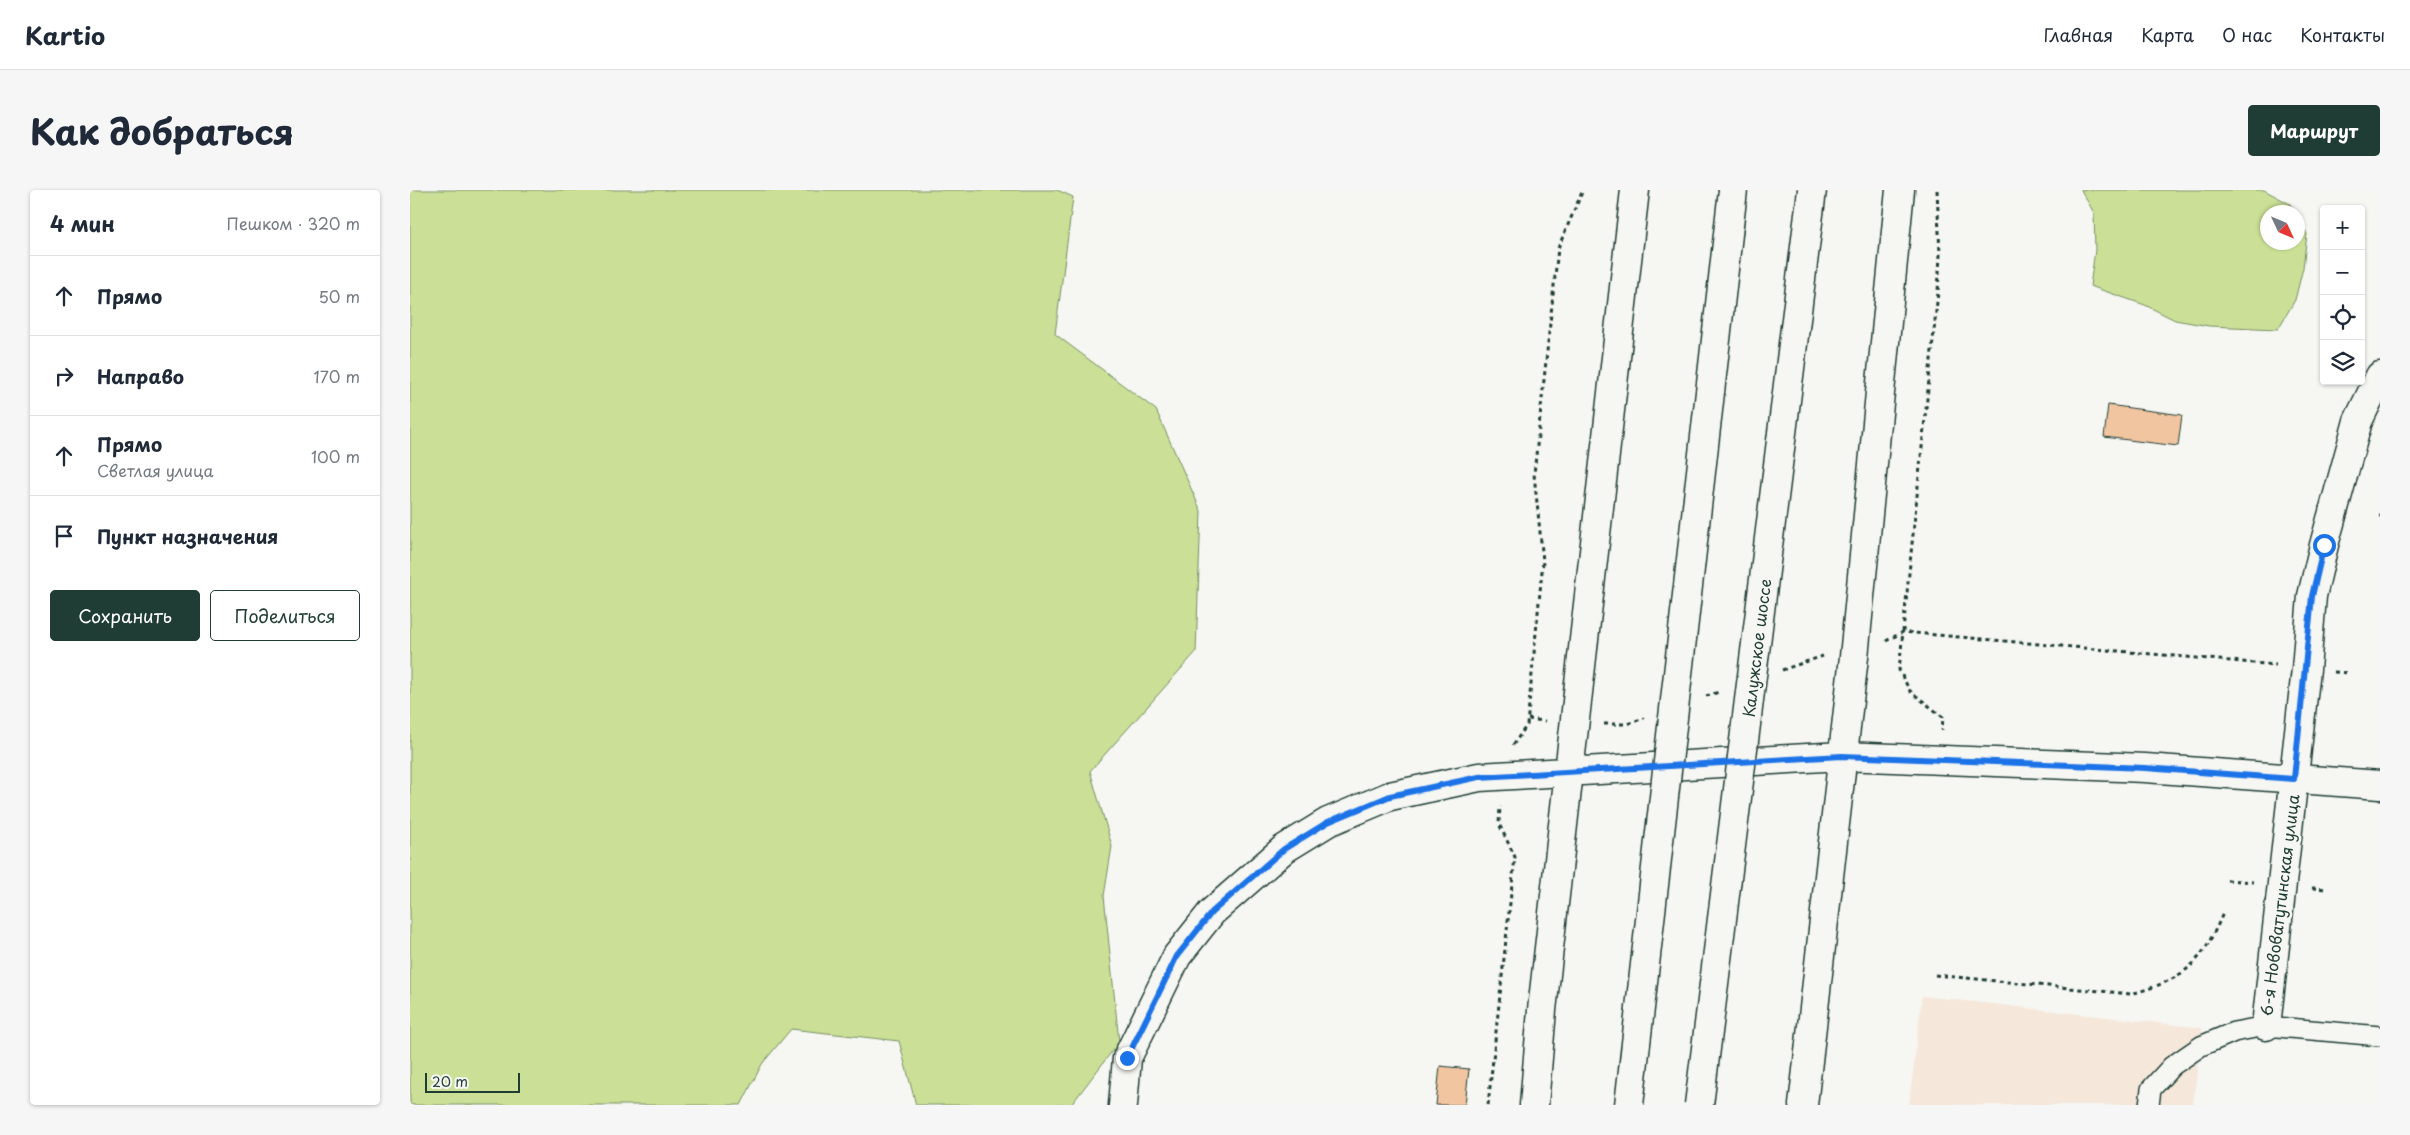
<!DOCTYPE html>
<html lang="ru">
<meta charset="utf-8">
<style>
:root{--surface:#fff;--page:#f6f6f7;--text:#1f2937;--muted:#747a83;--line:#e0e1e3;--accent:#1f3d34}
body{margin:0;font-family:"Playpen Sans",sans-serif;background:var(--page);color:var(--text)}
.controls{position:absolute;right:15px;top:15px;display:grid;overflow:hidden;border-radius:5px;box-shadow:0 1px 4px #0004}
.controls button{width:45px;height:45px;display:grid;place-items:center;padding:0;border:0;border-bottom:1px solid var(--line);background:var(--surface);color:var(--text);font:25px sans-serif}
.compass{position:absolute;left:1850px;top:15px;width:45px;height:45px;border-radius:50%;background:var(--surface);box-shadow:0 1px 4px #0004;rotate:134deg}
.scale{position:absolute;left:15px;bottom:12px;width:95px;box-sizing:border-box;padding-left:5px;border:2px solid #1f3d34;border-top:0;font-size:14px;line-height:18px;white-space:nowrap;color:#1f3d34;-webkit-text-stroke:4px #f6f6f2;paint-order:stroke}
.stop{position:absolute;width:15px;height:15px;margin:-11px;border:4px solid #1a73e8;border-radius:50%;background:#fff}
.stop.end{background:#1a73e8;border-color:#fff;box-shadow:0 1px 5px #0008}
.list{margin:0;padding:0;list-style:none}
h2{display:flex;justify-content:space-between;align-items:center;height:65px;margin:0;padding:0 20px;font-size:21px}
h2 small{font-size:16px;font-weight:400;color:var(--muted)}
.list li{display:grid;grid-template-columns:32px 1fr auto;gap:15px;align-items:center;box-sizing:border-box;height:80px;padding:0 20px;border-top:1px solid var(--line)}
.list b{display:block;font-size:19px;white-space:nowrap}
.list p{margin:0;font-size:16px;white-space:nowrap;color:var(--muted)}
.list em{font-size:16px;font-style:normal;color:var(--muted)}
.actions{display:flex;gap:10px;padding:15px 20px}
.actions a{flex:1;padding:11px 0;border:1px solid var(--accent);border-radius:5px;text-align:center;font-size:18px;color:var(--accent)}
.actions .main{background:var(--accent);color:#fff}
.icon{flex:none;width:28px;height:28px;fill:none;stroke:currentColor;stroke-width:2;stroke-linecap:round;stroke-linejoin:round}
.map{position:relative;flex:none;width:1970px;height:915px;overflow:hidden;border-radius:5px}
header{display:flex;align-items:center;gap:30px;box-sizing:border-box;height:70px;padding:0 25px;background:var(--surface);border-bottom:1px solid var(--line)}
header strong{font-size:24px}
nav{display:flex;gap:28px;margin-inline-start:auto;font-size:18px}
.intro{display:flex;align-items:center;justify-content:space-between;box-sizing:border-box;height:120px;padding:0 30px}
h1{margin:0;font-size:35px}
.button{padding:12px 22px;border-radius:5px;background:var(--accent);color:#fff;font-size:18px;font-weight:700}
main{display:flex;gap:30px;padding:0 30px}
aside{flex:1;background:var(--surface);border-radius:5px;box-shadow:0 1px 4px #0004}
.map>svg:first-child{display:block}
.built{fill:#f5e7da}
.green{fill:#cbe096;stroke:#758e65}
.building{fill:#f2c5a1;stroke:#1f3d34}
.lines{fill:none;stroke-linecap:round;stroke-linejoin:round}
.lane-casing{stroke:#1f3d34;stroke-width:22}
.street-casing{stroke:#1f3d34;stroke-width:31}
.secondary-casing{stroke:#1f3d34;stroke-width:31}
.path{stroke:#1f3d34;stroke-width:3;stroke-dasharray:4 4;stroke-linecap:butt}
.lane{stroke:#f6f6f2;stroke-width:19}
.street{stroke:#f6f6f2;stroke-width:28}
.secondary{stroke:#f6f6f2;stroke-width:28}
.highway-bridge-casing{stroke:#1f3d34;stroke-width:31;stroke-linecap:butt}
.highway-bridge{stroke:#f6f6f2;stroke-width:28}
.route{stroke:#1a73e8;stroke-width:6}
.labels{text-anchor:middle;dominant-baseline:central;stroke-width:5;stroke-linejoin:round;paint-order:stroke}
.street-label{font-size:16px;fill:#1f3d34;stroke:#f6f6f2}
</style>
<header>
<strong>Kartio</strong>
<nav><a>Главная</a><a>Карта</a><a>О нас</a><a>Контакты</a></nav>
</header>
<div class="intro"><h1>Как добраться</h1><a class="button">Маршрут</a></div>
<main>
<aside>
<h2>4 мин<small>Пешком · 320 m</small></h2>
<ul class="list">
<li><svg class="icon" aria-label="ahead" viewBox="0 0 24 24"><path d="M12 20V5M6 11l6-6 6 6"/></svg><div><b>Прямо</b></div><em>50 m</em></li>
<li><svg class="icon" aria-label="right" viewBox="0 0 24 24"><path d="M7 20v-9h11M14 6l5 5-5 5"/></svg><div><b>Направо</b></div><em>170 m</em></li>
<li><svg class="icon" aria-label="ahead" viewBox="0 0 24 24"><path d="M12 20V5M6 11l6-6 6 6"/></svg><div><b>Прямо</b><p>Светлая улица</p></div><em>100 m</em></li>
<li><svg class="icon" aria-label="arrive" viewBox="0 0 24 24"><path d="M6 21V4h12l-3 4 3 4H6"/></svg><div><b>Пункт назначения</b></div></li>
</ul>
<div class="actions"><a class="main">Сохранить</a><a>Поделиться</a></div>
</aside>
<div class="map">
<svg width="1970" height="915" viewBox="0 0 1970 915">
<rect width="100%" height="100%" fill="#f6f6f2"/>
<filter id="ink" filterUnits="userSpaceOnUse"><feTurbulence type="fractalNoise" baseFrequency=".02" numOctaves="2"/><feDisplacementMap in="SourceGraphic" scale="10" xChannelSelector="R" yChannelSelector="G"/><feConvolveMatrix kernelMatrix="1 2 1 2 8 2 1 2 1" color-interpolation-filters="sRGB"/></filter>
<g filter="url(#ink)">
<path class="built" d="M1512 806 1792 838 1783 915H1499Z"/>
<path class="green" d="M0 0H647L663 7 645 144 746 220 791 321 786 462 680 581 702 656 694 706 709 852 661 915H506L489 851 381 839 352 874 331 915H0Z
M1671 0H1854L1880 14 1885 22H1858V52H1888V27L1897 44 1893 78 1885 110 1868 139 1799 136 1765 130 1735 115 1680 96 1685 60 1684 23Z"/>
<path class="building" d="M1698 215 1772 225 1768 256 1694 247Z
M1030 876 1059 879 1055 915H1026Z"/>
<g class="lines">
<g class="lane-casing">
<path id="lane" d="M1739 915 1741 899 1762 876 1791 856 1824 842 1856 836 1970 846"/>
</g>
<g class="street-casing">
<path id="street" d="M1856 836 1896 479 1902 406 1914 355 1948 231 1970 186
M713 915 717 868 767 766 802 722 874 659 918 632 980 606 1069 587 1432 566"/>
</g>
<g class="secondary-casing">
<path id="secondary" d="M1432 566 1735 578 1970 595
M1124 915 1132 820 1225 0
M1393 915 1444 467 1490 0"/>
</g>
<path class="path" d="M1527 0 1530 64 1528 102 1489 480 1500 501 1533 527 1532 540
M1969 326H1970
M1476 451 1493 442 1866 475
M1372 480 1413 466
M1924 482 1938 483
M1296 506 1309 502
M1118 529 1135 531
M1194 534H1217L1234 528
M1103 555 1117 535 1133 371 1124 284 1148 58 1173 0
M1817 690 1843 692
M1902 698 1916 699
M1525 785 1721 804C1775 789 1791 775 1813 723
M1078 915 1105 667 1089 634 1090 616"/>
<use href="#lane" class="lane"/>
<use href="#street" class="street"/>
<use href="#secondary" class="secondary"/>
<g class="highway-bridge-casing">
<path id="highway-bridge" d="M1219 915 1323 0
M1289 915 1402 0"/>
</g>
<use href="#highway-bridge" class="highway-bridge"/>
</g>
</g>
<g class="lines" filter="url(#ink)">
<path class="route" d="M717 868 767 766 802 722 874 659 918 632 980 606 1069 587 1432 566 1735 578 1884 589 1902 406 1914 355"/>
</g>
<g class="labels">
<g class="street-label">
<text transform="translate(1346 458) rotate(-83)">Калужское шоссе</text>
<text transform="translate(1869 715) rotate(-83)">6-я Нововатутинская улица</text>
</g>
</g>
</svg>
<div class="controls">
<button>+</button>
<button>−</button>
<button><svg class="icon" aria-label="locate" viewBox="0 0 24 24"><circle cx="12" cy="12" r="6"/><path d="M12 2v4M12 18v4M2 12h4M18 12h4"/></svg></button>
<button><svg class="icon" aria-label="layers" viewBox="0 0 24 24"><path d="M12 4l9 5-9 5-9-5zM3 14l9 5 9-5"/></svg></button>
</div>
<svg class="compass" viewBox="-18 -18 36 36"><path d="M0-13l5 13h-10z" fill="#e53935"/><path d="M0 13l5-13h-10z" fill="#747a83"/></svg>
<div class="scale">20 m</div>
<div class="stop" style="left:1914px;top:355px"></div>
<div class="stop end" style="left:717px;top:868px"></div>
</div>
</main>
